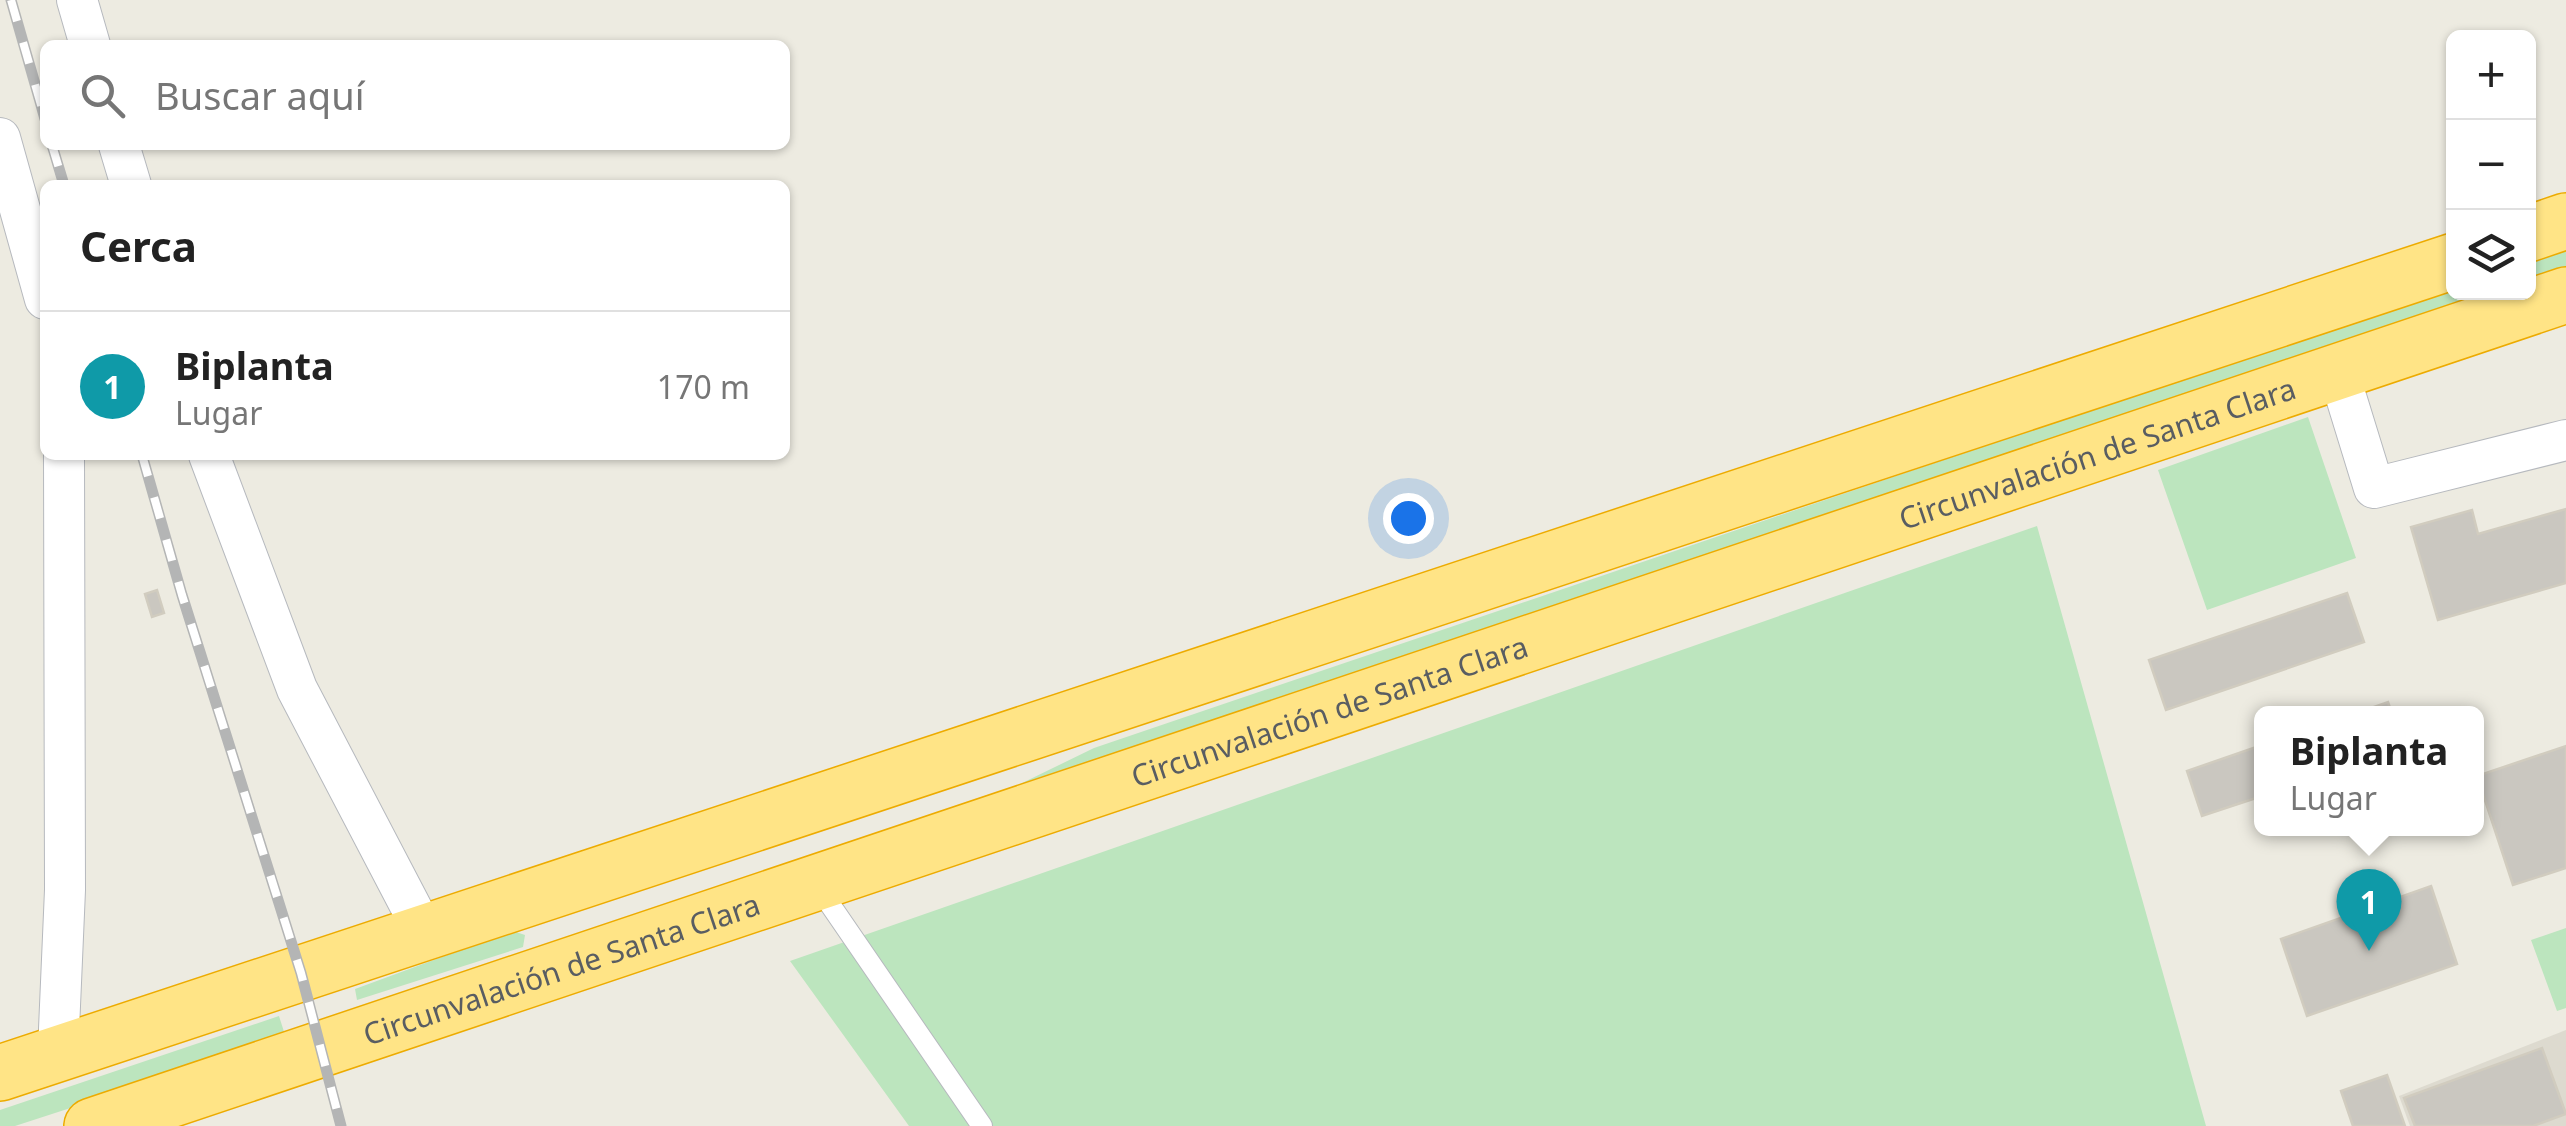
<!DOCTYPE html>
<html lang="es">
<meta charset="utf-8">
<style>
:root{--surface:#fff;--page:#f6f6f6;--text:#222;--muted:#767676;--line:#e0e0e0;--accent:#ec3e28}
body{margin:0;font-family:"Noto Sans",sans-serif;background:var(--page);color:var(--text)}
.controls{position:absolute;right:30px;top:30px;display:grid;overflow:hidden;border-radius:15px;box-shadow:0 2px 8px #0004}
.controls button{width:90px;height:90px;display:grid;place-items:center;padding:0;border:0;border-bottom:2px solid var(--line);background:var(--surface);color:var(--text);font:50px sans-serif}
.you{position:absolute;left:1408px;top:518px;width:35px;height:35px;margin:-25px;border:8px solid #fff;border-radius:50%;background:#1a73e8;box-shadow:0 0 0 15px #1a73e833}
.badge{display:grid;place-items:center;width:65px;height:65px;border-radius:50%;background:var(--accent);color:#fff;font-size:32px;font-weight:700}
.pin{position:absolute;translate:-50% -82px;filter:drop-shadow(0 2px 5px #0008)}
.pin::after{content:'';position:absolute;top:52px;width:35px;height:30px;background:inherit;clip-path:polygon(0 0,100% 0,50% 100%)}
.popup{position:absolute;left:2254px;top:706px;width:230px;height:130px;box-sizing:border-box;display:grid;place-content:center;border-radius:15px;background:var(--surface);filter:drop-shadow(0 2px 8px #0005);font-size:32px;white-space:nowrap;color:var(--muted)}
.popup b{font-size:38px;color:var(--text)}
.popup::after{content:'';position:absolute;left:50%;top:100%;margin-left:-20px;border:20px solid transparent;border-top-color:var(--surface)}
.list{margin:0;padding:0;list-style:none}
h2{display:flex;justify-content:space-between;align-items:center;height:130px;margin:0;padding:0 40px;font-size:42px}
h2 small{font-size:32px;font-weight:400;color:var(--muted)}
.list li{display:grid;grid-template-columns:65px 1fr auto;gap:30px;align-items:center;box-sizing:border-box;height:150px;padding:0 40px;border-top:2px solid var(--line)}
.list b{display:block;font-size:38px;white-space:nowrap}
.list p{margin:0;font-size:32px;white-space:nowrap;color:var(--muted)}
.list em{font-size:32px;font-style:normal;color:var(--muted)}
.icon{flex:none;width:55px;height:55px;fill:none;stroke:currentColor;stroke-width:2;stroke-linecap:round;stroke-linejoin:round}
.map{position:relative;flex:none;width:2566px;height:1126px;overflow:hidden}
.search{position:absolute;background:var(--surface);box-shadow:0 2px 8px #0004;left:40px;top:40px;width:750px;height:110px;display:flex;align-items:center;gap:25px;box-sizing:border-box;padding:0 35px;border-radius:15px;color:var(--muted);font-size:38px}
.panel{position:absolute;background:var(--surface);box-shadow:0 2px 8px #0004;left:40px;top:180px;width:750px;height:280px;border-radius:15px}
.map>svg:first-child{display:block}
.education{fill:#dddacf}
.green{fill:#bce5be}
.building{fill:#cac7c0;stroke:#d1ccbf;stroke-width:2.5}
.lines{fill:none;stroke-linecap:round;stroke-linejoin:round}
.lane-casing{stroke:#b6b9be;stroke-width:22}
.street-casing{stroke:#b6b9be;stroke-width:42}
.highway-casing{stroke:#edab00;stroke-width:58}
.lane{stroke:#fff;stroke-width:20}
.street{stroke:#fff;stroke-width:40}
.highway{stroke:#ffe486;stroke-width:55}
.rail-casing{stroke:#b4b5b5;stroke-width:11}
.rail{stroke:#fff;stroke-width:8;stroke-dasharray:22;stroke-linecap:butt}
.labels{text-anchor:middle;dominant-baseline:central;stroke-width:8;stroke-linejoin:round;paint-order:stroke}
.street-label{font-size:30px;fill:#595d62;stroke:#fff}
</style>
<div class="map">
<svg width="2566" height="1126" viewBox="0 0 2566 1126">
<rect width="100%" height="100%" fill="#edebe1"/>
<path class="education" d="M2566 1030V1126H2410L2399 1096Z"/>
<path class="green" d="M2566 249V267L2529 280 2528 261Z
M2453 287 2454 292 2492 293 938 824 1094 748Z
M2308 417 2356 558 2207 610 2158 470Z
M2037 526 2206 1126H909L790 961Z
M2566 928V1008L2557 1011 2531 940Z
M513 931 525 935 523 947 357 1000 355 989Z
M279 1016 286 1038 15 1126H0V1110Z"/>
<path class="building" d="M2566 509V583L2438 620 2411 527 2472 510 2478 534Z
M157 590 164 613 152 617 145 594Z
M2347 593 2364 642 2166 710 2149 660Z
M2388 702 2392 714H2354Z
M2262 745V796L2202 816 2187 771Z
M2566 746V868L2513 885 2477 776Z
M2431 886 2457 964 2307 1016 2281 939Z
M2542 1048 2566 1114 2533 1126H2415L2404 1098Z
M2387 1075 2405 1126H2353L2341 1091Z"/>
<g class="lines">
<g class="lane-casing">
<path id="lane" d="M816 884 982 1126"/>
</g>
<g class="street-casing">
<path id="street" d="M77 0 90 45
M0 138 45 299
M119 145 131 185
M2338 371 2374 488 2566 440
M209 455 297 689 424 932
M58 1052 65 890 64 455"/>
</g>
<g class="highway-casing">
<g id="highway">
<path d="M2528 234 2566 221"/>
<path d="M0 1073 2454 261"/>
<path id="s1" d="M92 1126 2566 295"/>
</g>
</g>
<use href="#lane" class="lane"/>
<use href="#street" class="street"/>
<use href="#highway" class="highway"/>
<g class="rail-casing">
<path id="rail" d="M11 0 45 119
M52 145 64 185
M142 455 182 595 301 973 341 1126"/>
</g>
<use href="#rail" class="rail"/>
</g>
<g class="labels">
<g class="street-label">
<text stroke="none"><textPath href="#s1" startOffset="2115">Circunvalación de Santa Clara</textPath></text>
<text stroke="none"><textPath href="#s1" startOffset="1305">Circunvalación de Santa Clara</textPath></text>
<text stroke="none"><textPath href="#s1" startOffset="495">Circunvalación de Santa Clara</textPath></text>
</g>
</g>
</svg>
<div class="controls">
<button>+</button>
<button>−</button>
<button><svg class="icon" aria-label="layers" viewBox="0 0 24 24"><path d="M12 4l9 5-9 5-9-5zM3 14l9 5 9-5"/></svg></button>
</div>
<div class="you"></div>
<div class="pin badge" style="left:2369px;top:951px;background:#0f9aa8">1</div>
<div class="popup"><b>Biplanta</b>Lugar</div>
<div class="search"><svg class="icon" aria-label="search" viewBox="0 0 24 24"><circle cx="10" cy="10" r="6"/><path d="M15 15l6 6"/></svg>Buscar aquí</div>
<section class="panel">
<h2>Cerca<small></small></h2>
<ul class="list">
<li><span class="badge" style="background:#0f9aa8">1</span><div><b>Biplanta</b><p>Lugar</p></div><em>170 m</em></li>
</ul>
</section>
</div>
